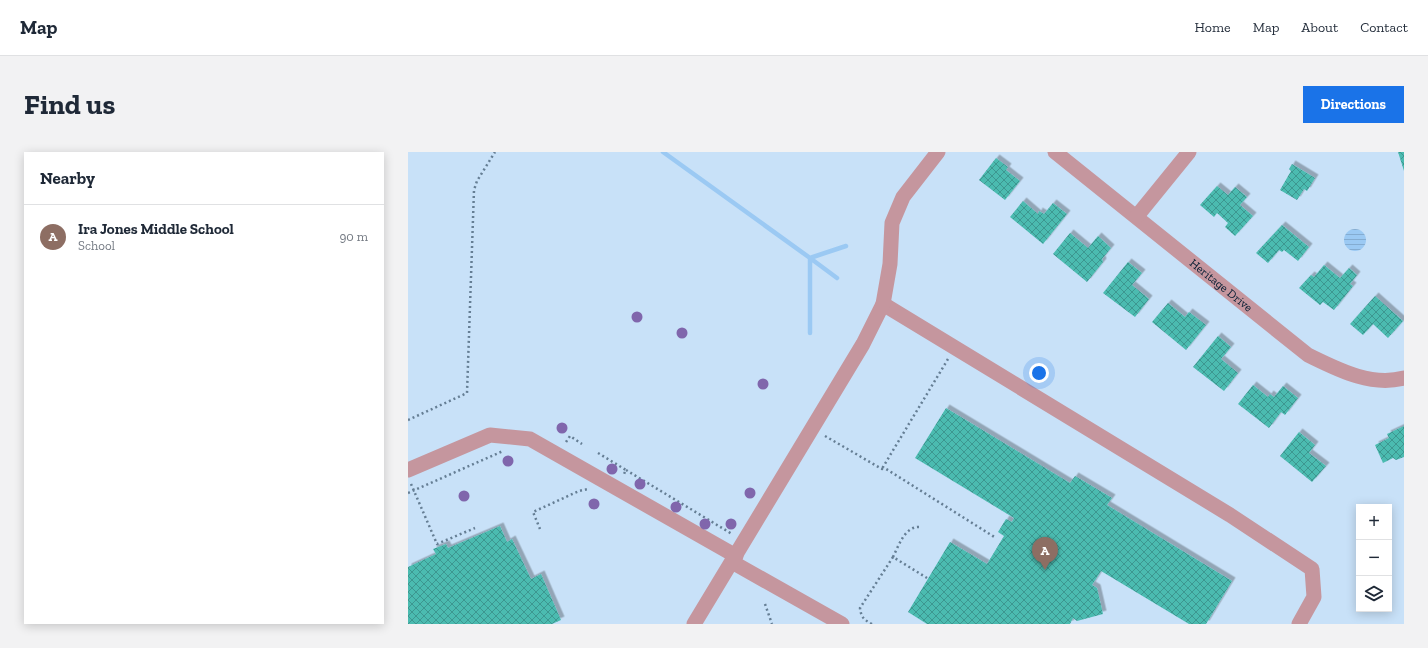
<!DOCTYPE html>
<meta charset="utf-8">
<style>
:root{--surface:#fff;--page:#f2f2f3;--text:#1f2937;--muted:#747a83;--line:#e0e1e3;--accent:#1a73e8}
body{margin:0;font-family:"Zilla Slab",serif;background:var(--page);color:var(--text)}
.controls{position:absolute;right:12px;bottom:12px;display:grid;overflow:hidden;border-radius:0px;box-shadow:0 2px 10px #0003}
.controls button{width:36px;height:36px;display:grid;place-items:center;padding:0;border:0;border-bottom:1px solid var(--line);background:var(--surface);color:var(--text);font:20px sans-serif}
.you{position:absolute;left:631px;top:221px;width:14px;height:14px;margin:-10px;border:3px solid #fff;border-radius:50%;background:#1a73e8;box-shadow:0 0 0 6px #1a73e833}
.badge{display:grid;place-items:center;width:26px;height:26px;border-radius:50%;background:var(--accent);color:#fff;font-size:13px;font-weight:700}
.pin{position:absolute;translate:-50% -33px;filter:drop-shadow(0 1px 2px #0008)}
.pin::after{content:'';position:absolute;top:21px;width:14px;height:12px;background:inherit;clip-path:polygon(0 0,100% 0,50% 100%)}
.list{margin:0;padding:0;list-style:none}
h2{display:flex;justify-content:space-between;align-items:center;height:52px;margin:0;padding:0 16px;font-size:17px}
h2 small{font-size:13px;font-weight:400;color:var(--muted)}
.list li{display:grid;grid-template-columns:26px 1fr auto;gap:12px;align-items:center;box-sizing:border-box;height:64px;padding:0 16px;border-top:1px solid var(--line)}
.list b{display:block;font-size:15px;white-space:nowrap}
.list p{margin:0;font-size:13px;white-space:nowrap;color:var(--muted)}
.list em{font-size:13px;font-style:normal;color:var(--muted)}
.icon{flex:none;width:22px;height:22px;fill:none;stroke:currentColor;stroke-width:2;stroke-linecap:round;stroke-linejoin:round}
.map{position:relative;flex:none;width:996px;height:472px;overflow:hidden;border-radius:0px}
header{display:flex;align-items:center;gap:24px;box-sizing:border-box;height:56px;padding:0 20px;background:var(--surface);border-bottom:1px solid var(--line)}
header strong{font-size:19px}
nav{display:flex;gap:22px;margin-inline-start:auto;font-size:14px}
.intro{display:flex;align-items:center;justify-content:space-between;box-sizing:border-box;height:96px;padding:0 24px}
h1{margin:0;font-size:28px}
.button{padding:10px 18px;border-radius:0px;background:var(--accent);color:#fff;font-size:14px;font-weight:700}
main{display:flex;gap:24px;padding:0 24px}
aside{flex:1;background:var(--surface);border-radius:0px;box-shadow:0 2px 10px #0003}
.map>svg:first-child{display:block}
.water{fill:url(#water-rules)}
.lines{fill:none;stroke-linecap:round;stroke-linejoin:round}
.stream{stroke:#9bc9f3;stroke-width:4.5}
.building{fill:url(#building-cross-hatch);filter:url(#shadow)}
.path{stroke:#657e94;stroke-width:2.5;stroke-dasharray:2 3;stroke-linecap:butt}
.minor{stroke:#c5969e;stroke-width:15}
.tree{fill:#8066ac}
.labels{text-anchor:middle;dominant-baseline:central;stroke-width:3.5;stroke-linejoin:round;paint-order:stroke}
.street-label{font-size:12px;fill:#031c31;stroke:#fefffe}
</style>
<header>
<strong>Map</strong>
<nav><a>Home</a><a>Map</a><a>About</a><a>Contact</a></nav>
</header>
<div class="intro"><h1>Find us</h1><a class="button">Directions</a></div>
<main>
<aside>
<h2>Nearby<small></small></h2>
<ul class="list">
<li><span class="badge" style="background:#8d6e63">A</span><div><b>Ira Jones Middle School</b><p>School</p></div><em>90 m</em></li>
</ul>
</aside>
<div class="map">
<svg width="996" height="472" viewBox="0 0 996 472">
<defs>
<pattern id="water-rules" width="6" height="5" patternUnits="userSpaceOnUse"><rect width="6" height="5" fill="#9bc9f3"/><path d="M0 2.5h6" fill="none" stroke="#84acd1"/></pattern>
<pattern id="building-cross-hatch" width="8" height="8" patternUnits="userSpaceOnUse"><rect width="8" height="8" fill="#4bbbb0"/><path d="M0 0l8 8M0 8l8-8" fill="none" stroke="#3c9790"/></pattern>
<filter id="shadow"><feDropShadow dx="3.5" dy="-3.5" stdDeviation="0" flood-color="#0004"/></filter>
</defs>
<rect width="100%" height="100%" fill="#c8e1f8"/>
<path class="water" d="M936 88a11 11 0 1 1 22 0a11 11 0 1 1-22 0Z"/>
<g class="lines">
<path class="stream" d="M255 0 402 106V181
M402 106 438 94
M402 106 429 126"/>
</g>
<path class="building" d="M990 0H996V19Z
M588 6 600 15 598 18 612 29 597 48 571 28Z
M884 12 907 26 899 39 896 37 889 48 872 38 883 19 881 17Z
M809 34 820 43 827 35 839 45 832 53 845 64 827 84 817 75 820 71 809 61 806 65 792 53Z
M615 49 630 62 631 59 636 62 645 51 659 62 635 92 602 65Z
M874 73 901 95 890 109 876 98 874 100 871 98 860 111 848 101Z
M662 81 680 96 690 84 703 96 694 107 695 110 679 130 645 102Z
M720 110 734 121 724 133 741 147 727 165 695 141Z
M916 113 932 126 941 116 949 123 942 132 945 134 926 158 915 150 912 153 891 136 903 123 906 125Z
M967 144 995 169 980 186 965 172 955 183 942 172Z
M760 151 777 165 781 160 798 173 778 198 744 170Z
M810 184 823 195 813 207 830 221 816 239 785 215Z
M845 233 860 245 862 242 866 245 875 234 890 246 877 263 873 260 861 276 830 252Z
M538 256 662 331 667 324 704 346 699 353 824 429 798 472H781L693 419 684 433 689 436 695 462 669 469 665 466 662 472H519L500 460 542 390 579 412 596 384 590 380 598 367 604 370 606 366 507 306Z
M996 274V305L988 308 985 306 975 311 967 293 981 286 979 282Z
M891 280 907 293 901 301 918 314 904 330 872 304Z
M92 374 99 390 104 387 123 427 133 422 153 468 144 472H0V415L28 402 25 397 38 392 40 396Z"/>
<g class="lines">
<path class="path" d="M540 207 475 315 588 386
M0 268 59 241 66 38 69 29 87 0
M417 284 474 317 475 315
M158 290 162 284 174 292
M190 301 218 318 215 324
M218 318 324 382
M3 332 29 392 67 376
M0 341 95 299
M132 377 125 360 171 339 180 337
M485 405C491 393 497 374 512 375
M357 452 364 472
M464 472C456 468 453 465 452 456L485 405 519 426"/>
<g class="minor">
<path id="s1" d="M647 0 900 203C929 217 962 235 996 226"/>
<path d="M729 64 781 0"/>
<path d="M475 152 822 363 904 417 906 445 891 472"/>
<path d="M0 318 82 283 122 287 328 404"/>
<path d="M324 410 434 472"/>
<path d="M286 472 455 192 475 152 482 112 484 71 495 45 530 0"/>
</g>
</g>
<g class="tree">
<circle cx="229" cy="165" r="5.5"/>
<circle cx="274" cy="181" r="5.5"/>
<circle cx="355" cy="232" r="5.5"/>
<circle cx="154" cy="276" r="5.5"/>
<circle cx="100" cy="309" r="5.5"/>
<circle cx="204" cy="317" r="5.5"/>
<circle cx="232" cy="332" r="5.5"/>
<circle cx="342" cy="341" r="5.5"/>
<circle cx="56" cy="344" r="5.5"/>
<circle cx="186" cy="352" r="5.5"/>
<circle cx="268" cy="355" r="5.5"/>
<circle cx="297" cy="372" r="5.5"/>
<circle cx="323" cy="372" r="5.5"/>
</g>
<g class="labels">
<g class="street-label">
<text stroke="none"><textPath href="#s1" startOffset="213">Heritage Drive</textPath></text>
</g>
</g>
</svg>
<div class="controls">
<button>+</button>
<button>−</button>
<button><svg class="icon" aria-label="layers" viewBox="0 0 24 24"><path d="M12 4l9 5-9 5-9-5zM3 14l9 5 9-5"/></svg></button>
</div>
<div class="you"></div>
<div class="pin badge" style="left:637px;top:418px;background:#8d6e63">A</div>
</div>
</main>
